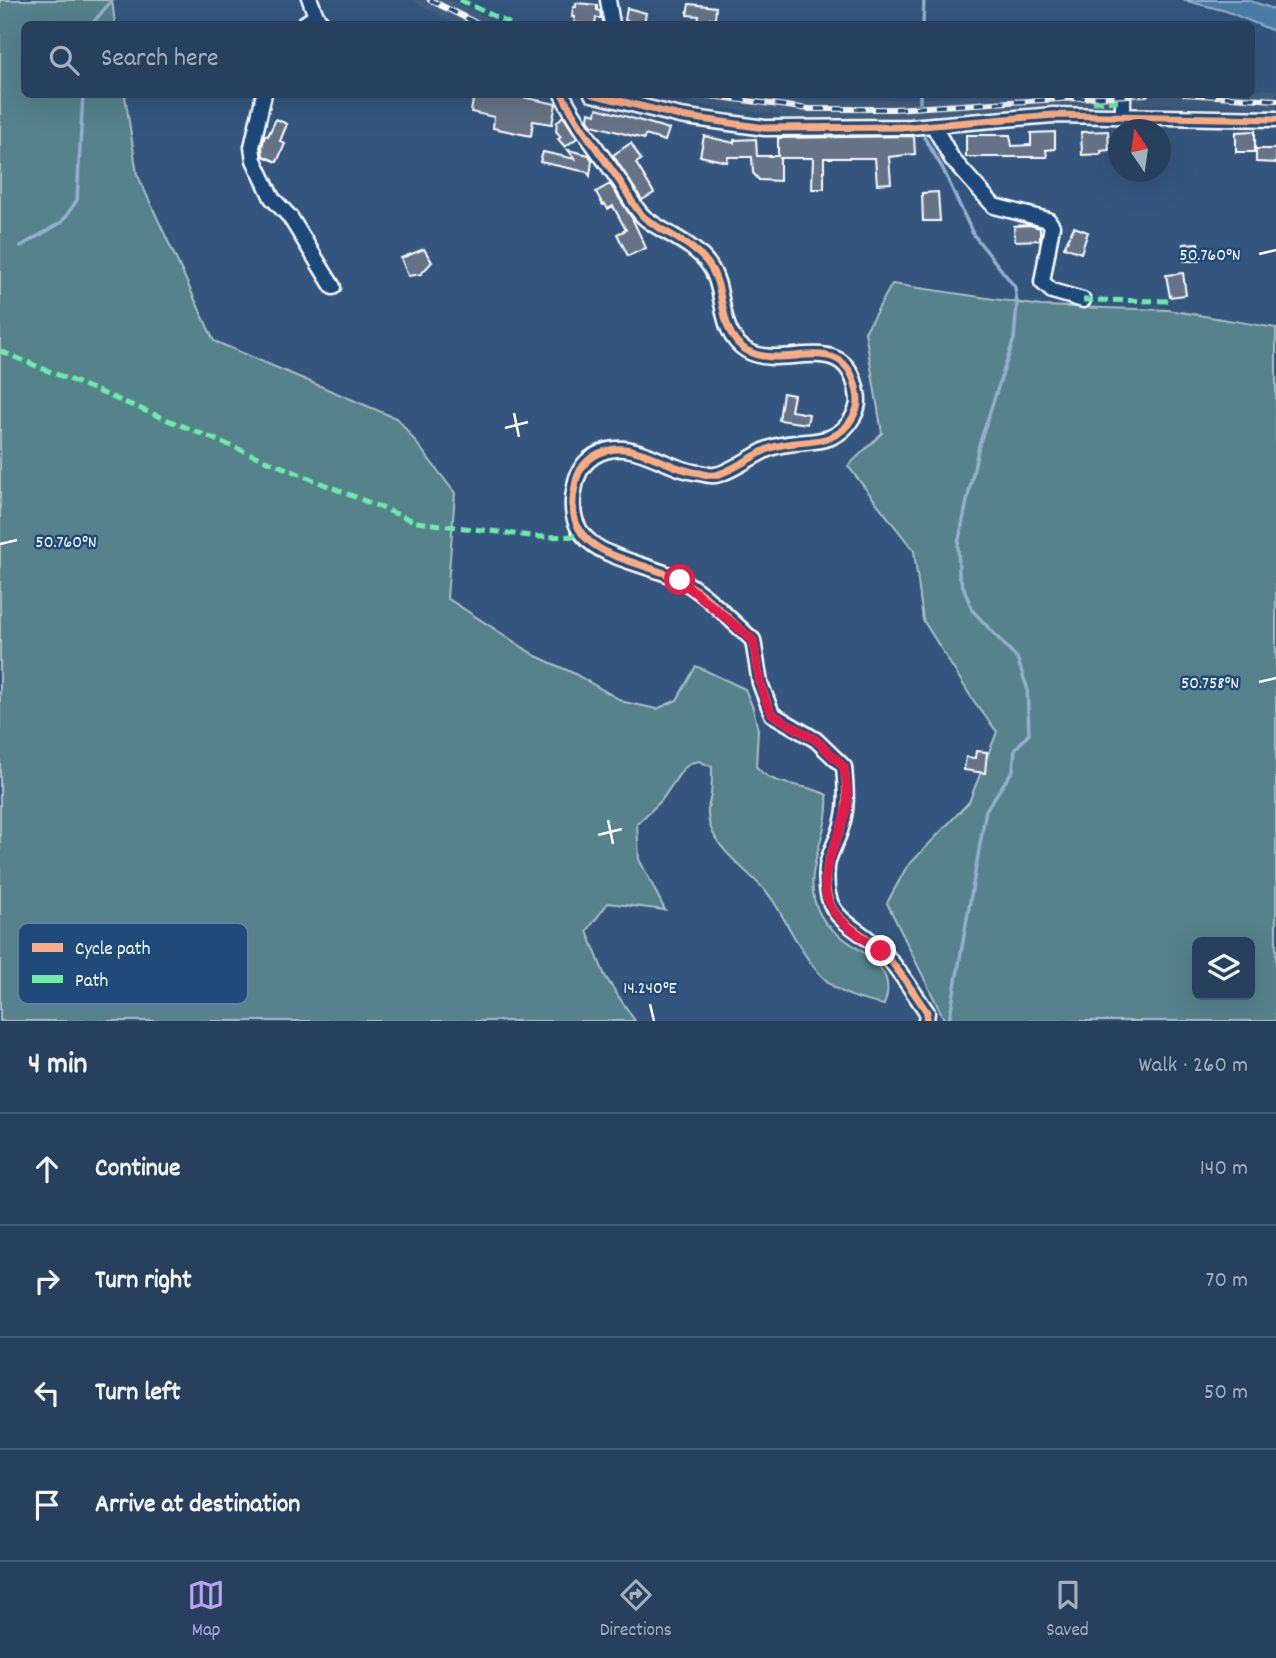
<!DOCTYPE html>
<meta charset="utf-8">
<style>
:root{--surface:#27405e;--page:#2f4764;--text:#f1f3f6;--muted:#a4afbc;--line:#435973;--accent:#bca0f2}
body{margin:0;font-family:Dekko,sans-serif;background:var(--page);color:var(--text)}
.controls{position:absolute;right:21px;bottom:21px;display:grid;overflow:hidden;border-radius:10px;box-shadow:0 7px 28px #0002}
.controls button{width:63px;height:63px;display:grid;place-items:center;padding:0;border:0;border-bottom:2px solid var(--line);background:var(--surface);color:var(--text);font:35px sans-serif}
.compass{position:absolute;left:1108px;top:119px;width:63px;height:63px;border-radius:50%;background:var(--surface);box-shadow:0 7px 28px #0002;rotate:347deg}
.stop{position:absolute;width:21px;height:21px;margin:-16px;border:5px solid #e11d48;border-radius:50%;background:#fff}
.stop.end{background:#e11d48;border-color:#fff;box-shadow:0 2px 7px #0008}
.list{margin:0;padding:0;list-style:none}
h2{display:flex;justify-content:space-between;align-items:center;height:91px;margin:0;padding:0 28px;font-size:30px}
h2 small{font-size:23px;font-weight:400;color:var(--muted)}
.list li{display:grid;grid-template-columns:46px 1fr auto;gap:21px;align-items:center;box-sizing:border-box;height:112px;padding:0 28px;border-top:2px solid var(--line)}
.list b{display:block;font-size:26px;white-space:nowrap}
.list em{font-size:23px;font-style:normal;color:var(--muted)}
.icon{flex:none;width:38px;height:38px;fill:none;stroke:currentColor;stroke-width:2;stroke-linecap:round;stroke-linejoin:round}
.map{position:relative;flex:none;width:1276px;height:1021px;overflow:hidden}
.search{position:absolute;background:var(--surface);box-shadow:0 7px 28px #0002;left:21px;right:21px;top:21px;height:77px;display:flex;align-items:center;gap:18px;box-sizing:border-box;padding:0 24px;border-radius:10px;color:var(--muted);font-size:26px}
.sheet{height:539px;background:var(--surface)}
nav{display:flex;justify-content:space-around;align-items:center;box-sizing:border-box;height:98px;border-top:2px solid var(--line);background:var(--surface);font-size:19px;color:var(--muted)}
nav a{display:grid;justify-items:center;gap:4px}
nav .on{color:var(--accent)}
.map>svg:first-child{display:block}
.built{fill:#435f80}
.green{fill:#54828b;stroke:#aac0c5;stroke-width:2;fill-rule:evenodd}
.water{fill:#4b7ca8;stroke:#93b0cb;stroke-width:2}
.lines{fill:none;stroke-linecap:round;stroke-linejoin:round}
.stream{stroke:#93b0cb;stroke-width:3.5}
.building{fill:#667386;stroke:#fff;stroke-width:2}
.street-casing{stroke:#fff;stroke-width:19}
.street{stroke:#1f4a7a;stroke-width:14}
.rail-casing{stroke:#fff;stroke-width:6}
.rail{stroke:#1f4a7a;stroke-width:3.5;stroke-dasharray:10;stroke-linecap:butt}
.quiet{stroke:#6deda7;stroke-width:5;stroke-dasharray:10 5;stroke-linecap:butt}
.cycleway-casing{stroke:#1f4a7a;stroke-width:11}
.cycleway{stroke:#ffac80;stroke-width:7}
.route{stroke:#e11d48;stroke-width:9}
.ticks{fill:none;stroke:#fff;stroke-width:2.5}
.key{fill:#1f4a7a;stroke:#6280a2;stroke-width:2}
.key-label{font-size:19px;fill:#fff}
.ticks-label{font-size:18px;text-anchor:middle;fill:#fff;stroke:#1f4a7a;stroke-width:5;stroke-linejoin:round;paint-order:stroke}
</style>
<div class="map">
<svg width="1276" height="1021" viewBox="0 0 1276 1021">
<rect width="100%" height="100%" fill="#34567e"/>
<filter id="ink" filterUnits="userSpaceOnUse"><feTurbulence type="fractalNoise" baseFrequency=".0143" numOctaves="2"/><feDisplacementMap in="SourceGraphic" scale="14" xChannelSelector="R" yChannelSelector="G"/><feConvolveMatrix kernelMatrix="1 2 1 2 8 2 1 2 1" color-interpolation-filters="sRGB"/></filter>
<g filter="url(#ink)">
<path class="built" d="M411 0H449L501 24H455Z
M1252 88 1276 90V109L1160 104 893 119H809L714 107 645 95 760 94 809 100H893L989 94H1252Z"/>
<path class="green" d="M0 0H112L115 24H24V94L125 95 137 174 214 341 398 419 455 493 447 598 536 656 573 673 624 702 657 709 677 700 696 666 745 689 753 708 758 730 756 766C772 788 804 782 827 795 831 836 797 875 821 916 840 949 903 957 884 1005 865 1001 844 996 829 983 804 961 790 927 772 899 754 873 710 850 708 815 707 808 710 800 711 794 712 785 712 776 712 767L699 761 691 763 683 769 661 801 637 824 639 859 665 910 608 903 587 931 605 976 635 1021H0Z
M892 284 1041 306 1168 310 1276 328V1021H945L887 903 906 868 969 802 997 732 973 700 923 620 914 551 848 466 882 433 865 332ZM1197 942H1250V995H1197Z"/>
<path class="water" d="M1183 0H1248L1276 10V32L1226 11Z"/>
<g class="lines">
<path class="stream" d="M92 24 112 0
M923 24 924 0
M920 102V94
M924 137 943 169 973 234 1015 287 1017 304 1014 339 979 445 958 544 959 575 972 610 1017 658 1027 687 1029 734 1015 749 1013 770 986 810 949 1021
M21 246 62 222 77 200 83 94"/>
</g>
<path class="building" d="M576 3 597 5V10L600 11 601 18H596L595 24 574 23 575 17H572L573 7H576Z
M689 4 716 7 715 19 710 18 709 24H698L699 16 687 15Z
M627 8 646 13 644 24H628L629 21 625 20Z
M474 94H508L556 104 552 124 533 121 531 136 493 128 494 117 471 112Z
M597 108 669 129 665 141 645 135 644 139 592 125 588 119 589 112 596 114Z
M563 116 577 138 565 147 558 139 561 137 556 131 557 122Z
M276 119 287 124 280 141 285 144 277 162 263 156 262 147 265 135 268 136Z
M1108 131 1109 150 1101 151V154L1082 155 1081 132Z
M1255 131V152H1236V132Z
M1055 132V149L1046 150 1047 157H966V135H1010L1012 146 1031 145V133Z
M704 136 734 143V140L756 139 757 156H778V138L914 136 915 154 889 157 891 183 877 184 875 158H824V189H812L813 158H780V181L759 180 753 173 752 157H728L727 162 700 156Z
M631 143 641 160 636 163 654 193 642 200 613 155Z
M1256 149H1276V163L1256 162Z
M568 150 589 155 592 160 590 176 587 172 540 162 543 152 575 159Z
M610 184 632 218 646 248 628 256 617 234 626 230 613 206 608 209 605 204 603 205 596 192Z
M938 192 940 221H923L922 193Z
M1030 225 1040 228V240L1015 241 1014 226Z
M1074 227 1088 232 1081 253 1064 247Z
M1198 243 1199 261H1184L1183 244Z
M424 249 432 262 421 274 408 276 401 258Z
M1183 273 1186 295 1170 297 1166 275Z
M783 393 794 395 791 411 809 414 807 424 779 420Z
M976 751 987 752 985 773 964 770 966 757 975 758Z"/>
<g class="lines">
<g class="street-casing">
<path id="street" d="M310 0 316 16 323 24
M608 0 612 24
M304 24 316 16
M264 94 252 147 254 160 272 198 290 217 333 287
M562 94C578 126 601 154 621 183 628 194 635 210 645 218 665 234 695 244 709 265 727 290 717 332 746 350 783 373 845 326 857 392 859 402 858 408 853 417 834 452 797 436 768 449 754 455 729 473 715 475 711 476 704 474 700 473 662 469 632 434 594 456 583 463 577 473 575 486 559 557 633 557 679 579 705 592 731 621 753 640L760 683 772 714 816 740 844 767C846 790 848 809 840 831 836 843 828 855 827 867 822 922 851 920 882 951 899 969 913 992 927 1012L926 1021
M592 94 680 116 765 128 910 127 1053 115 1276 119
M1123 94V115
M933 125 952 159 994 206 1048 220 1052 226 1042 282 1052 291 1083 300"/>
</g>
<use href="#street" class="street"/>
<g class="rail-casing">
<path id="rail" d="M430 0 478 24
M696 94 809 109H893L1146 94
M1185 94 1276 100"/>
</g>
<use href="#rail" class="rail"/>
<path class="quiet" d="M460 0 511 24
M1093 102 1123 101
M1083 300 1173 301
M0 351 416 522 539 537 583 536"/>
<g class="cycleway-casing">
<path id="cycleway" d="M562 94C578 126 601 154 621 183 628 194 635 210 645 218 665 234 695 244 709 265 727 290 717 332 746 350 783 373 845 326 857 392 859 402 858 408 853 417 834 452 797 436 768 449 754 455 729 473 715 475 711 476 704 474 700 473 662 469 632 434 594 456 583 463 577 473 575 486 559 557 633 557 679 579 705 592 731 621 753 640L760 683 772 714 816 740 844 767C846 790 848 809 840 831 836 843 828 855 827 867 822 922 851 920 882 951 899 969 913 992 927 1012L926 1021
M592 94 680 116 765 128 910 127 1053 115 1276 119"/>
</g>
<use href="#cycleway" class="cycleway"/>
</g>
</g>
<g class="lines" filter="url(#ink)">
<path class="route" d="M680 580 753 640 760 683 765 699 772 714 816 740 844 767C845 779 849 793 847 805 842 838 812 876 832 909 844 927 864 938 881 951"/>
</g>
<path class="ticks" d="M1259 254 1276 250M514 413 519 437M505 428 528 422M0 544 17 540M1259 682 1276 678M608 820 613 844M598 835 622 829M650 1004 654 1021"/>
<rect x="18" y="923" width="230" height="81" rx="10" class="key"/>
<rect x="32" y="943" width="31" height="9" fill="#ffac80"/>
<rect x="32" y="975" width="31" height="8" fill="#6deda7"/>
<g class="key-label">
<text x="75" y="954">Cycle path</text>
<text x="75" y="986">Path</text>
</g>
<g class="ticks-label">
<text x="1210" y="260">50.760°N</text>
<text x="66" y="547">50.760°N</text>
<text x="1210" y="688">50.758°N</text>
<text x="650" y="993">14.240°E</text>
</g>
</svg>
<div class="controls">
<button><svg class="icon" aria-label="layers" viewBox="0 0 24 24"><path d="M12 4l9 5-9 5-9-5zM3 14l9 5 9-5"/></svg></button>
</div>
<svg class="compass" viewBox="-18 -18 36 36"><path d="M0-13l5 13h-10z" fill="#e53935"/><path d="M0 13l5-13h-10z" fill="#a4afbc"/></svg>
<div class="stop" style="left:680px;top:580px"></div>
<div class="stop end" style="left:881px;top:951px"></div>
<div class="search"><svg class="icon" aria-label="search" viewBox="0 0 24 24"><circle cx="10" cy="10" r="6"/><path d="M15 15l6 6"/></svg>Search here</div>
</div>
<section class="sheet">
<h2>4 min<small>Walk · 260 m</small></h2>
<ul class="list">
<li><svg class="icon" aria-label="ahead" viewBox="0 0 24 24"><path d="M12 20V5M6 11l6-6 6 6"/></svg><div><b>Continue</b></div><em>140 m</em></li>
<li><svg class="icon" aria-label="right" viewBox="0 0 24 24"><path d="M7 20v-9h11M14 6l5 5-5 5"/></svg><div><b>Turn right</b></div><em>70 m</em></li>
<li><svg class="icon" aria-label="left" viewBox="0 0 24 24"><path d="M17 20v-9H6M10 6l-5 5 5 5"/></svg><div><b>Turn left</b></div><em>50 m</em></li>
<li><svg class="icon" aria-label="arrive" viewBox="0 0 24 24"><path d="M6 21V4h12l-3 4 3 4H6"/></svg><div><b>Arrive at destination</b></div></li>
</ul>
</section>
<nav>
<a class="on"><svg class="icon" aria-label="map" viewBox="0 0 24 24"><path d="M3 6l6-2 6 2 6-2v14l-6 2-6-2-6 2zM9 4v14M15 6v14"/></svg>Map</a>
<a><svg class="icon" aria-label="directions" viewBox="0 0 24 24"><path d="M12 3l9 9-9 9-9-9zM9 14v-3h6M13 9l2 2-2 2"/></svg>Directions</a>
<a><svg class="icon" aria-label="saved" viewBox="0 0 24 24"><path d="M7 4h10v16l-5-4-5 4z"/></svg>Saved</a>
</nav>
